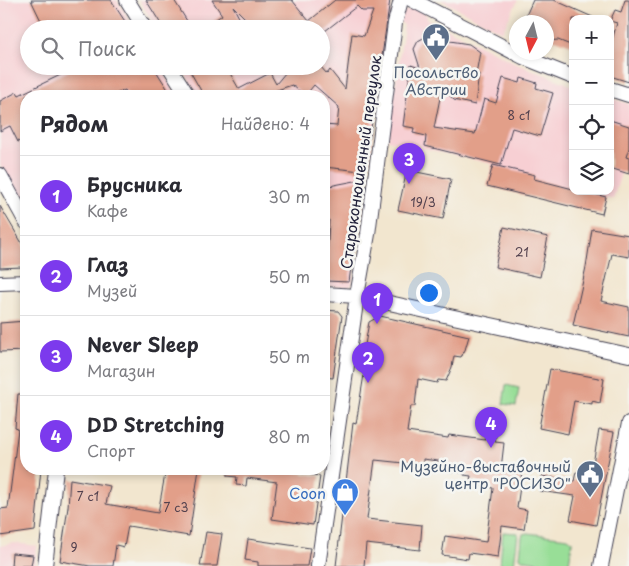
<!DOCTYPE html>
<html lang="ru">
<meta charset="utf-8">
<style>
:root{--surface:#fff;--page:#f2f2f3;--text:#2b2b33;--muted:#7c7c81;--line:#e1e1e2;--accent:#7c3aed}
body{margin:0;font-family:"Playpen Sans",sans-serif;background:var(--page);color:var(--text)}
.controls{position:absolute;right:15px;top:15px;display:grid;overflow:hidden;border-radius:10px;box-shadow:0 2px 8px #0003}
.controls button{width:45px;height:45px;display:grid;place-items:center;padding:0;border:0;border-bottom:1px solid var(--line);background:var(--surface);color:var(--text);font:25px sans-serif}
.compass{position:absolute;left:509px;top:15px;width:45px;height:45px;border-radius:50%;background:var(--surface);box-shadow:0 2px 8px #0003;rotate:187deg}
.you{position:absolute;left:428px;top:292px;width:18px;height:18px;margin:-12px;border:4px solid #fff;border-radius:50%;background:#1a73e8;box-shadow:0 0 0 8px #1a73e833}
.badge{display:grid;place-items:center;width:32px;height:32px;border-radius:50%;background:var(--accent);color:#fff;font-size:16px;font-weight:700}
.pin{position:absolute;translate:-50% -41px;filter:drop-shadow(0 1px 2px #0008)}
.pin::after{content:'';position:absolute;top:26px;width:18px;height:15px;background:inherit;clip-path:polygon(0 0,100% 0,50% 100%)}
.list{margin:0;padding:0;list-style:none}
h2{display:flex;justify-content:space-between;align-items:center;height:65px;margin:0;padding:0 20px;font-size:21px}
h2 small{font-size:16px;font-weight:400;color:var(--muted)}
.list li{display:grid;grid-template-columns:32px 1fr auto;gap:15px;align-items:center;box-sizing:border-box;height:80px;padding:0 20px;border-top:1px solid var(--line)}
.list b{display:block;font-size:19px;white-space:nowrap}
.list p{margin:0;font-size:16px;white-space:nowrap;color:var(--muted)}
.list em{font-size:16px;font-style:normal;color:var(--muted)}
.icon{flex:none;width:28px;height:28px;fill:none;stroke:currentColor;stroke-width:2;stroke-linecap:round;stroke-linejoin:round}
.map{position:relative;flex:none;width:629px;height:566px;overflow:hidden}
.search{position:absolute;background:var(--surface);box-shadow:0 2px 8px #0003;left:20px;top:20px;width:310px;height:55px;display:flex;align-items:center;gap:12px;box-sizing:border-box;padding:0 18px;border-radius:28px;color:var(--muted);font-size:19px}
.panel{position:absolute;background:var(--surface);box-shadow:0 2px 8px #0003;left:20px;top:90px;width:310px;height:385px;border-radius:20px}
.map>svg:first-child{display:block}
.built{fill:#f7cfd3}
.green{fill:#98de97;stroke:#5d8069}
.building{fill:#e29f89}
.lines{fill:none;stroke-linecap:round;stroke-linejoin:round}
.minor-casing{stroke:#413f51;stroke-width:16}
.minor{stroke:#fff;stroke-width:14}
.labels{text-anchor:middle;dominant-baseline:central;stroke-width:5;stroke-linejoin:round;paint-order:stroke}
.number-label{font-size:12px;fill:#52414e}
.service-label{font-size:15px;fill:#4e5e75;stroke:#f6f6f2}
.street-label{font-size:15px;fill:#22223b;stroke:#f6f6f2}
.shop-label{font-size:15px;fill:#366cbe;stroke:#f6f6f2;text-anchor:end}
</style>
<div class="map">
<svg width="629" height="566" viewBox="0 0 629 566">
<rect width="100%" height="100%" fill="#f6f6f2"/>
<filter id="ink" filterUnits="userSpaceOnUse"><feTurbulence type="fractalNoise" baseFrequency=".02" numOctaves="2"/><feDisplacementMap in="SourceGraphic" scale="10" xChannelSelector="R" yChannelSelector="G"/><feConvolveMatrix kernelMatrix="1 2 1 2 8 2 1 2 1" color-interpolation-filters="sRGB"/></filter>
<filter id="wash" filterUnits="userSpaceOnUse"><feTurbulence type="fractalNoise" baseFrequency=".0096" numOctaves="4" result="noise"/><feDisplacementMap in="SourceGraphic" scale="20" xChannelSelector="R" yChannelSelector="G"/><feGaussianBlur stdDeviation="1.12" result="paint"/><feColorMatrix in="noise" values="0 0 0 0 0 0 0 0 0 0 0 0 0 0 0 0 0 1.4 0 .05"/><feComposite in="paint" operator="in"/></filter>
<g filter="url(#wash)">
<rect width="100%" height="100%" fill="#f2e6cf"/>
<path class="built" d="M2 0H117L135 29H29V66H159L177 96H26V211L0 165V1Z
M139 0H391V10L352 285 348 287 324 286V96H199L180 66H321V29H157Z
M441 0H518L502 32Z
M411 9H416L427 15V19L520 65 573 86V191H610V98L629 104V148L613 199 606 197 602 214 487 186 492 164 388 140 404 25 400 22 404 12Z
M14 543 37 546 35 566H0V546Z"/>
<path class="green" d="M506 385 519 388 516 406 503 404Z
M503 532 518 533 514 565 500 564Z
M527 533 568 538 572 541V543L569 563 560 565 524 560 520 557 522 537 523 534Z"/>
<g id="blocks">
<path class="building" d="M31 0H111L130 29H91L89 25 81 29H45Z
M146 0H174L192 29H164Z
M212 0H292L309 21 335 0H390L380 70 378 69 370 138H365L361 171 324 167 325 146H324V125L337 126 339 107 314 85 305 96 292 85 259 96H204L187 66H214L218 73 227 68 239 89 270 73 276 84 291 66H320L327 74 330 70 345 89 352 34 364 36 373 11H362L357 6 325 31 323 29H256L233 6 245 29H202L222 15Z
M533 0H554L597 19H573V46L558 40 546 41V22H523Z
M625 0H629V82L610 76V47L617 23 610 21 615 10 621 12Z
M425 37 469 44 480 52 476 74H479L475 105 454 100 442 88 434 128 475 134 484 99 496 103 503 78 520 83 521 78 537 83 536 88 553 93 540 136 512 128 501 165 425 146 426 136 413 133 414 128 403 126 411 65 420 68 414 49 418 41Z
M79 66H153L172 96H128L125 90 111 96H26V139L18 142 10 126 0 131V101L17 92 19 95Z
M610 120 629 126V148L626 157 629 158V174L610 168Z
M493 165 535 175 534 179 573 189V191H582L606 197 602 214 487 186Z
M407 170 451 179 443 219 398 210Z
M360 180 359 182H361V194L349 282 326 281 329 220H324V187Z
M0 206 26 250V262L22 267 0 268Z
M504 227 548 237 540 277 495 267Z
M592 229 629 235V257L612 254 601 301 629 307V337L573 325 586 267Z
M324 310 338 311 342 316 333 378 324 377Z
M380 316 469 336 465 350 461 357 454 356 452 367 446 381 438 380 437 383 418 379 415 406H411L407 432 448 438 449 435 485 440 486 433 496 435 495 442 504 443 501 469 522 472 517 508 527 510 524 529 502 526 498 557 469 553 468 559 442 555 445 536 486 542 493 488 477 486 478 481 470 480 471 476 464 475V473L443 471 445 462 423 459V465L375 460 367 519 422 525 420 550 366 544 364 566H336L353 423 356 424 366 362H362L369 322Z
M26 321V351L0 352V323Z
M550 369 604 379 600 403 592 401V404L574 401 568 434 539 428Z
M18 394H26V469H41L35 531 0 536V509L8 508 13 469 18 429 15 428Z
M599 430 614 432 596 525 570 520 575 496 539 491 542 476 574 481 576 472 591 475Z
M166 469H199L189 536 128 526 124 547 116 545 113 566H90L60 561 68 507 70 479 110 486 106 504 158 513Z
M227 469H269L320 476 313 525 272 519 277 482 247 478 246 486 236 485 237 477 227 476Z
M206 532 222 534 217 566H200Z
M248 539 310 548 307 566H258V562L245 560Z
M12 553 33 555 31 566H11Z"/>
</g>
</g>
<g filter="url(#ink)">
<use href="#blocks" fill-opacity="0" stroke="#413f51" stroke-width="1"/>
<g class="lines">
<g class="minor-casing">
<path id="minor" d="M127 0 145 29
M412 0 523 57 573 77
M169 66 188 96
M610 89 629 95
M0 175 26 222
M0 283 26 282
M324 294 357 296 629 355
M45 566 56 469
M318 566 357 296 368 234 395 23 401 0
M601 566 629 423"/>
</g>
<use href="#minor" class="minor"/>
</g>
</g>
<defs>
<g id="civic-pin" transform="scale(1.4375)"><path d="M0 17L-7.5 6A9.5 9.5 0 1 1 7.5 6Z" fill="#5c6f8a" stroke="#f6f6f2"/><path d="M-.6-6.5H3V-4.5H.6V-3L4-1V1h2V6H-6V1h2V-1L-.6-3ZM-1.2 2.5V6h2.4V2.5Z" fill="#fff"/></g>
<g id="shop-pin" transform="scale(1.4375)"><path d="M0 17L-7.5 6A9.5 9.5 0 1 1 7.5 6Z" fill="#3f7fe0" stroke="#f6f6f2"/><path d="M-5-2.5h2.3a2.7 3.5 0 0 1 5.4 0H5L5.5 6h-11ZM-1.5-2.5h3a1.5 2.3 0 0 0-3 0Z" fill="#fff"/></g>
</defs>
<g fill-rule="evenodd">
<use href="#civic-pin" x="436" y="37"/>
<use href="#civic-pin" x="590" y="474"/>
<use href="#shop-pin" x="345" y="492"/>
</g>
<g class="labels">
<g class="number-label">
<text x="519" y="115">8 с1</text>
<text x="423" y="202">19/3</text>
<text x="522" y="252">21</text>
<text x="88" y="496">7 с1</text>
<text x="176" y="507">7 с3</text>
<text x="74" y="547">9</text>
</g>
<g class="service-label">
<text x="436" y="71">Посольство<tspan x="436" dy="17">Австрии</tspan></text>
<text x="571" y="465" text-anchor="end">Музейно-выставочный<tspan x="571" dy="17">центр "РОСИЗО"</tspan></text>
</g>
<g class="street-label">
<text transform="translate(360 162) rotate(-82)">Староконюшенный переулок</text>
</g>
<g class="shop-label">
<text x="326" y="492">Coon</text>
</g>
</g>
</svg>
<div class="controls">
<button>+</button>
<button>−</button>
<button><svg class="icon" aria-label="locate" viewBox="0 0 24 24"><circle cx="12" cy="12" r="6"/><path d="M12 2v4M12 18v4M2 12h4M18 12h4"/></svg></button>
<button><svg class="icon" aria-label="layers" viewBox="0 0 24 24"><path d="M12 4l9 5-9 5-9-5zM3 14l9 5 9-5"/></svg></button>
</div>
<svg class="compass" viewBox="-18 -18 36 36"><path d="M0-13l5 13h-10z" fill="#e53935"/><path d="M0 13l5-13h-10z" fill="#7c7c81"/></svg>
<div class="you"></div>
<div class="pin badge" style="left:377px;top:324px">1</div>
<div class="pin badge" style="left:368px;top:383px">2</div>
<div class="pin badge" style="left:409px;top:184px">3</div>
<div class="pin badge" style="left:491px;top:448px">4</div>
<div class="search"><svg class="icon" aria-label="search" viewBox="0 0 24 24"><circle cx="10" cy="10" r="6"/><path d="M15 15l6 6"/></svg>Поиск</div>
<section class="panel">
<h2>Рядом<small>Найдено: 4</small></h2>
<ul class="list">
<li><span class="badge">1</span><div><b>Брусника</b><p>Кафе</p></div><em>30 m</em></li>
<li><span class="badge">2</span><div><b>Глаз</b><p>Музей</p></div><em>50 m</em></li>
<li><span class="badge">3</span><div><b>Never Sleep</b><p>Магазин</p></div><em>50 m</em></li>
<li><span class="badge">4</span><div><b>DD Stretching</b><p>Спорт</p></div><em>80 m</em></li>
</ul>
</section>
</div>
